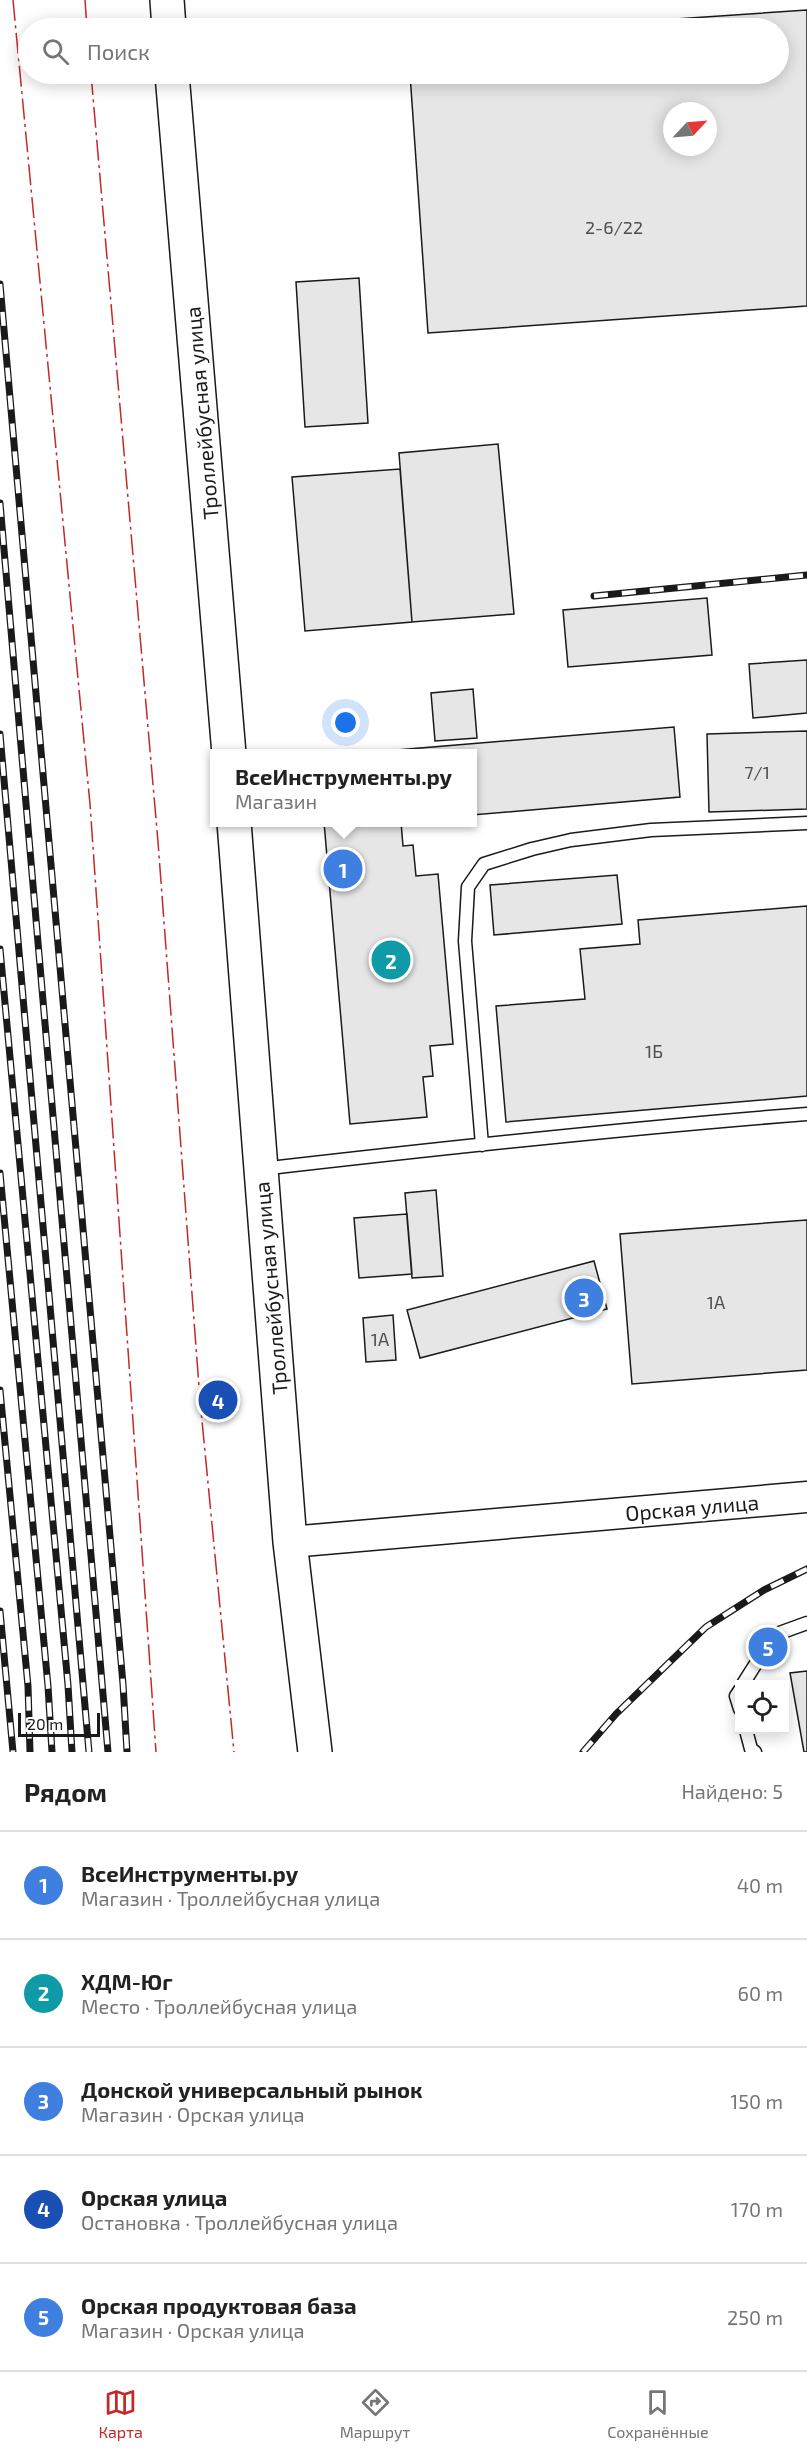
<!DOCTYPE html>
<html lang="ru">
<meta charset="utf-8">
<style>
:root{--surface:#fff;--page:#f6f6f6;--text:#222;--muted:#767676;--line:#e0e0e0;--accent:#c62828}
body{margin:0;font-family:"Exo 2",sans-serif;background:var(--page);color:var(--text)}
.controls{position:absolute;right:18px;bottom:18px;display:grid;overflow:hidden;border-radius:0px;box-shadow:0 3px 15px #0003}
.controls button{width:54px;height:54px;display:grid;place-items:center;padding:0;border:0;border-bottom:2px solid var(--line);background:var(--surface);color:var(--text);font:30px sans-serif}
.compass{position:absolute;left:663px;top:102px;width:54px;height:54px;border-radius:50%;background:var(--surface);box-shadow:0 3px 15px #0003;rotate:64deg}
.scale{position:absolute;left:18px;bottom:15px;width:82px;box-sizing:border-box;padding-left:6px;border:3px solid #1a1a1a;border-top:0;font-size:16px;line-height:21px;white-space:nowrap;color:#1a1a1a;-webkit-text-stroke:4px #fff;paint-order:stroke}
.you{position:absolute;left:346px;top:723px;width:21px;height:21px;margin:-15px;border:4px solid #fff;border-radius:50%;background:#1a73e8;box-shadow:0 0 0 9px #1a73e833}
.badge{display:grid;place-items:center;width:39px;height:39px;border-radius:50%;background:var(--accent);color:#fff;font-size:20px;font-weight:700}
.pin{position:absolute;translate:-50% -50%;border:3px solid #fff;box-shadow:0 2px 6px #0006}
.popup{position:absolute;left:210px;top:749px;width:267px;height:78px;box-sizing:border-box;display:grid;place-content:center;border-radius:0px;background:var(--surface);filter:drop-shadow(0 2px 4px #0005);font-size:20px;white-space:nowrap;color:var(--muted)}
.popup b{font-size:22px;color:var(--text)}
.popup::after{content:'';position:absolute;left:50%;top:100%;margin-left:-12px;border:12px solid transparent;border-top-color:var(--surface)}
.list{margin:0;padding:0;list-style:none}
h2{display:flex;justify-content:space-between;align-items:center;height:78px;margin:0;padding:0 24px;font-size:26px}
h2 small{font-size:20px;font-weight:400;color:var(--muted)}
.list li{display:grid;grid-template-columns:39px 1fr auto;gap:18px;align-items:center;box-sizing:border-box;height:108px;padding:0 24px;border-top:2px solid var(--line)}
.list b{display:block;font-size:22px;white-space:nowrap}
.list p{margin:0;font-size:20px;white-space:nowrap;color:var(--muted)}
.list em{font-size:20px;font-style:normal;color:var(--muted)}
.icon{flex:none;width:33px;height:33px;fill:none;stroke:currentColor;stroke-width:2;stroke-linecap:round;stroke-linejoin:round}
.map{position:relative;flex:none;width:807px;height:1752px;overflow:hidden}
.search{position:absolute;background:var(--surface);box-shadow:0 3px 15px #0003;left:18px;right:18px;top:18px;height:66px;display:flex;align-items:center;gap:15px;box-sizing:border-box;padding:0 21px;border-radius:33px;color:var(--muted);font-size:22px}
.sheet{height:618px;background:var(--surface)}
nav{display:flex;justify-content:space-around;align-items:center;box-sizing:border-box;height:84px;border-top:2px solid var(--line);background:var(--surface);font-size:16px;color:var(--muted)}
nav a{display:grid;justify-items:center;gap:3px}
nav .on{color:var(--accent)}
.map>svg:first-child{display:block}
.building{fill:#e6e6e6;stroke:#1a1a1a;stroke-width:1.5;fill-rule:evenodd}
.lines{fill:none;stroke-linecap:round;stroke-linejoin:round}
.service-casing{stroke:#1a1a1a;stroke-width:15}
.tertiary-casing{stroke:#1a1a1a;stroke-width:33}
.secondary-casing{stroke:#1a1a1a;stroke-width:36}
.service{stroke:#fff;stroke-width:12}
.tertiary{stroke:#fff;stroke-width:30}
.secondary{stroke:#fff;stroke-width:33}
.rail-casing{stroke:#1a1a1a;stroke-width:7}
.rail{stroke:#fff;stroke-width:4.5;stroke-dasharray:14;stroke-linecap:butt}
.power{stroke:#c62828;stroke-width:1.5;stroke-dasharray:21 4.5 3 4.5;stroke-linecap:butt}
.labels{text-anchor:middle;dominant-baseline:central;stroke-width:4.5;stroke-linejoin:round;paint-order:stroke}
.number-label{font-size:18px;fill:#4d4d4d}
.street-label{font-size:21px;fill:#1a1a1a;stroke:#fff}
</style>
<div class="map">
<svg width="807" height="1752" viewBox="0 0 807 1752">
<rect width="100%" height="100%" fill="#fff"/>
<path class="building" d="M807 10V306L428 333 410 74H778V28H542ZM672 111H708V147H672Z
M359 278 368 423 305 427 296 282Z
M498 444 514 614 412 622 399 453Z
M400 469 412 622 305 631 292 477Z
M707 598 712 655 568 667 563 610Z
M807 660V713L753 718 749 664Z
M473 689 477 738 435 741 431 693Z
M674 727 680 797 472 815V754H398L397 750Z
M807 731V809L709 812 707 734Z
M395 750V754H356Z
M324 822H401L403 846 413 845 416 876 438 874 453 1044 430 1046 433 1076 423 1077 427 1117 350 1124Z
M617 875 622 924 494 935 490 885Z
M807 906V1096L506 1122 496 1006 585 999 580 949 640 944 638 920Z
M436 1190 443 1276 412 1278 405 1193Z
M407 1214 412 1274 359 1278 354 1218Z
M807 1220V1370L632 1384 620 1234Z
M594 1261 607 1309 420 1358 407 1310Z
M393 1315 396 1360 366 1362 363 1318Z
M807 1671V1752H804L790 1673Z"/>
<g class="lines">
<g class="service-casing">
<path id="service" d="M482 1145 465 941 468 887 484 864 532 849 571 840 651 830 807 823
M261 1169C443 1148 625 1128 807 1114
M743 1684 774 1635 807 1623
M740 1690 736 1696 740 1709
M746 1730 751 1749 755 1752"/>
</g>
<g class="tertiary-casing">
<path id="tertiary" d="M290 1542 807 1497"/>
</g>
<g class="secondary-casing">
<path id="secondary" d="M167 0 169 28
M172 74 229 754
M234 822 290 1542 315 1752"/>
</g>
<use href="#service" class="service"/>
<use href="#tertiary" class="tertiary"/>
<use href="#secondary" class="secondary"/>
<g class="rail-casing">
<path id="rail" d="M0 284 123 1684 127 1752
M0 503 108 1752
M594 596 807 575
M0 734 89 1752
M0 949 68 1685 72 1752
M0 1173 48 1686 52 1752
M0 1390 28 1686 30 1752
M0 1611 13 1752
M583 1752 616 1714 706 1627 764 1590 807 1569"/>
</g>
<use href="#rail" class="rail"/>
<path class="power" d="M13 0 90 804 156 1752
M85 0 87 28
M91 74 158 842 200 1400 234 1752"/>
</g>
<g class="labels">
<g class="number-label">
<text x="614" y="227">2-6/22</text>
<text x="757" y="772">7/1</text>
<text x="654" y="1051">1Б</text>
<text x="716" y="1302">1А</text>
<text x="380" y="1339">1А</text>
</g>
<g class="street-label">
<text transform="translate(201 413) rotate(-95)">Троллейбусная улица</text>
<text transform="translate(270 1288) rotate(-95)">Троллейбусная улица</text>
<text transform="translate(692 1507) rotate(-5)">Орская улица</text>
</g>
</g>
</svg>
<div class="controls">
<button><svg class="icon" aria-label="locate" viewBox="0 0 24 24"><circle cx="12" cy="12" r="6"/><path d="M12 2v4M12 18v4M2 12h4M18 12h4"/></svg></button>
</div>
<svg class="compass" viewBox="-18 -18 36 36"><path d="M0-13l5 13h-10z" fill="#e53935"/><path d="M0 13l5-13h-10z" fill="#767676"/></svg>
<div class="scale">20 m</div>
<div class="you"></div>
<div class="pin badge" style="left:343px;top:869px;background:#3f7fe0">1</div>
<div class="popup"><b>ВсеИнструменты.ру</b>Магазин</div>
<div class="pin badge" style="left:391px;top:960px;background:#0f9aa8">2</div>
<div class="pin badge" style="left:584px;top:1298px;background:#3f7fe0">3</div>
<div class="pin badge" style="left:218px;top:1400px;background:#1a4fb4">4</div>
<div class="pin badge" style="left:768px;top:1647px;background:#3f7fe0">5</div>
<div class="search"><svg class="icon" aria-label="search" viewBox="0 0 24 24"><circle cx="10" cy="10" r="6"/><path d="M15 15l6 6"/></svg>Поиск</div>
</div>
<section class="sheet">
<h2>Рядом<small>Найдено: 5</small></h2>
<ul class="list">
<li><span class="badge" style="background:#3f7fe0">1</span><div><b>ВсеИнструменты.ру</b><p>Магазин · Троллейбусная улица</p></div><em>40 m</em></li>
<li><span class="badge" style="background:#0f9aa8">2</span><div><b>ХДМ-Юг</b><p>Место · Троллейбусная улица</p></div><em>60 m</em></li>
<li><span class="badge" style="background:#3f7fe0">3</span><div><b>Донской универсальный рынок</b><p>Магазин · Орская улица</p></div><em>150 m</em></li>
<li><span class="badge" style="background:#1a4fb4">4</span><div><b>Орская улица</b><p>Остановка · Троллейбусная улица</p></div><em>170 m</em></li>
<li><span class="badge" style="background:#3f7fe0">5</span><div><b>Орская продуктовая база</b><p>Магазин · Орская улица</p></div><em>250 m</em></li>
</ul>
</section>
<nav>
<a class="on"><svg class="icon" aria-label="map" viewBox="0 0 24 24"><path d="M3 6l6-2 6 2 6-2v14l-6 2-6-2-6 2zM9 4v14M15 6v14"/></svg>Карта</a>
<a><svg class="icon" aria-label="directions" viewBox="0 0 24 24"><path d="M12 3l9 9-9 9-9-9zM9 14v-3h6M13 9l2 2-2 2"/></svg>Маршрут</a>
<a><svg class="icon" aria-label="saved" viewBox="0 0 24 24"><path d="M7 4h10v16l-5-4-5 4z"/></svg>Сохранённые</a>
</nav>
